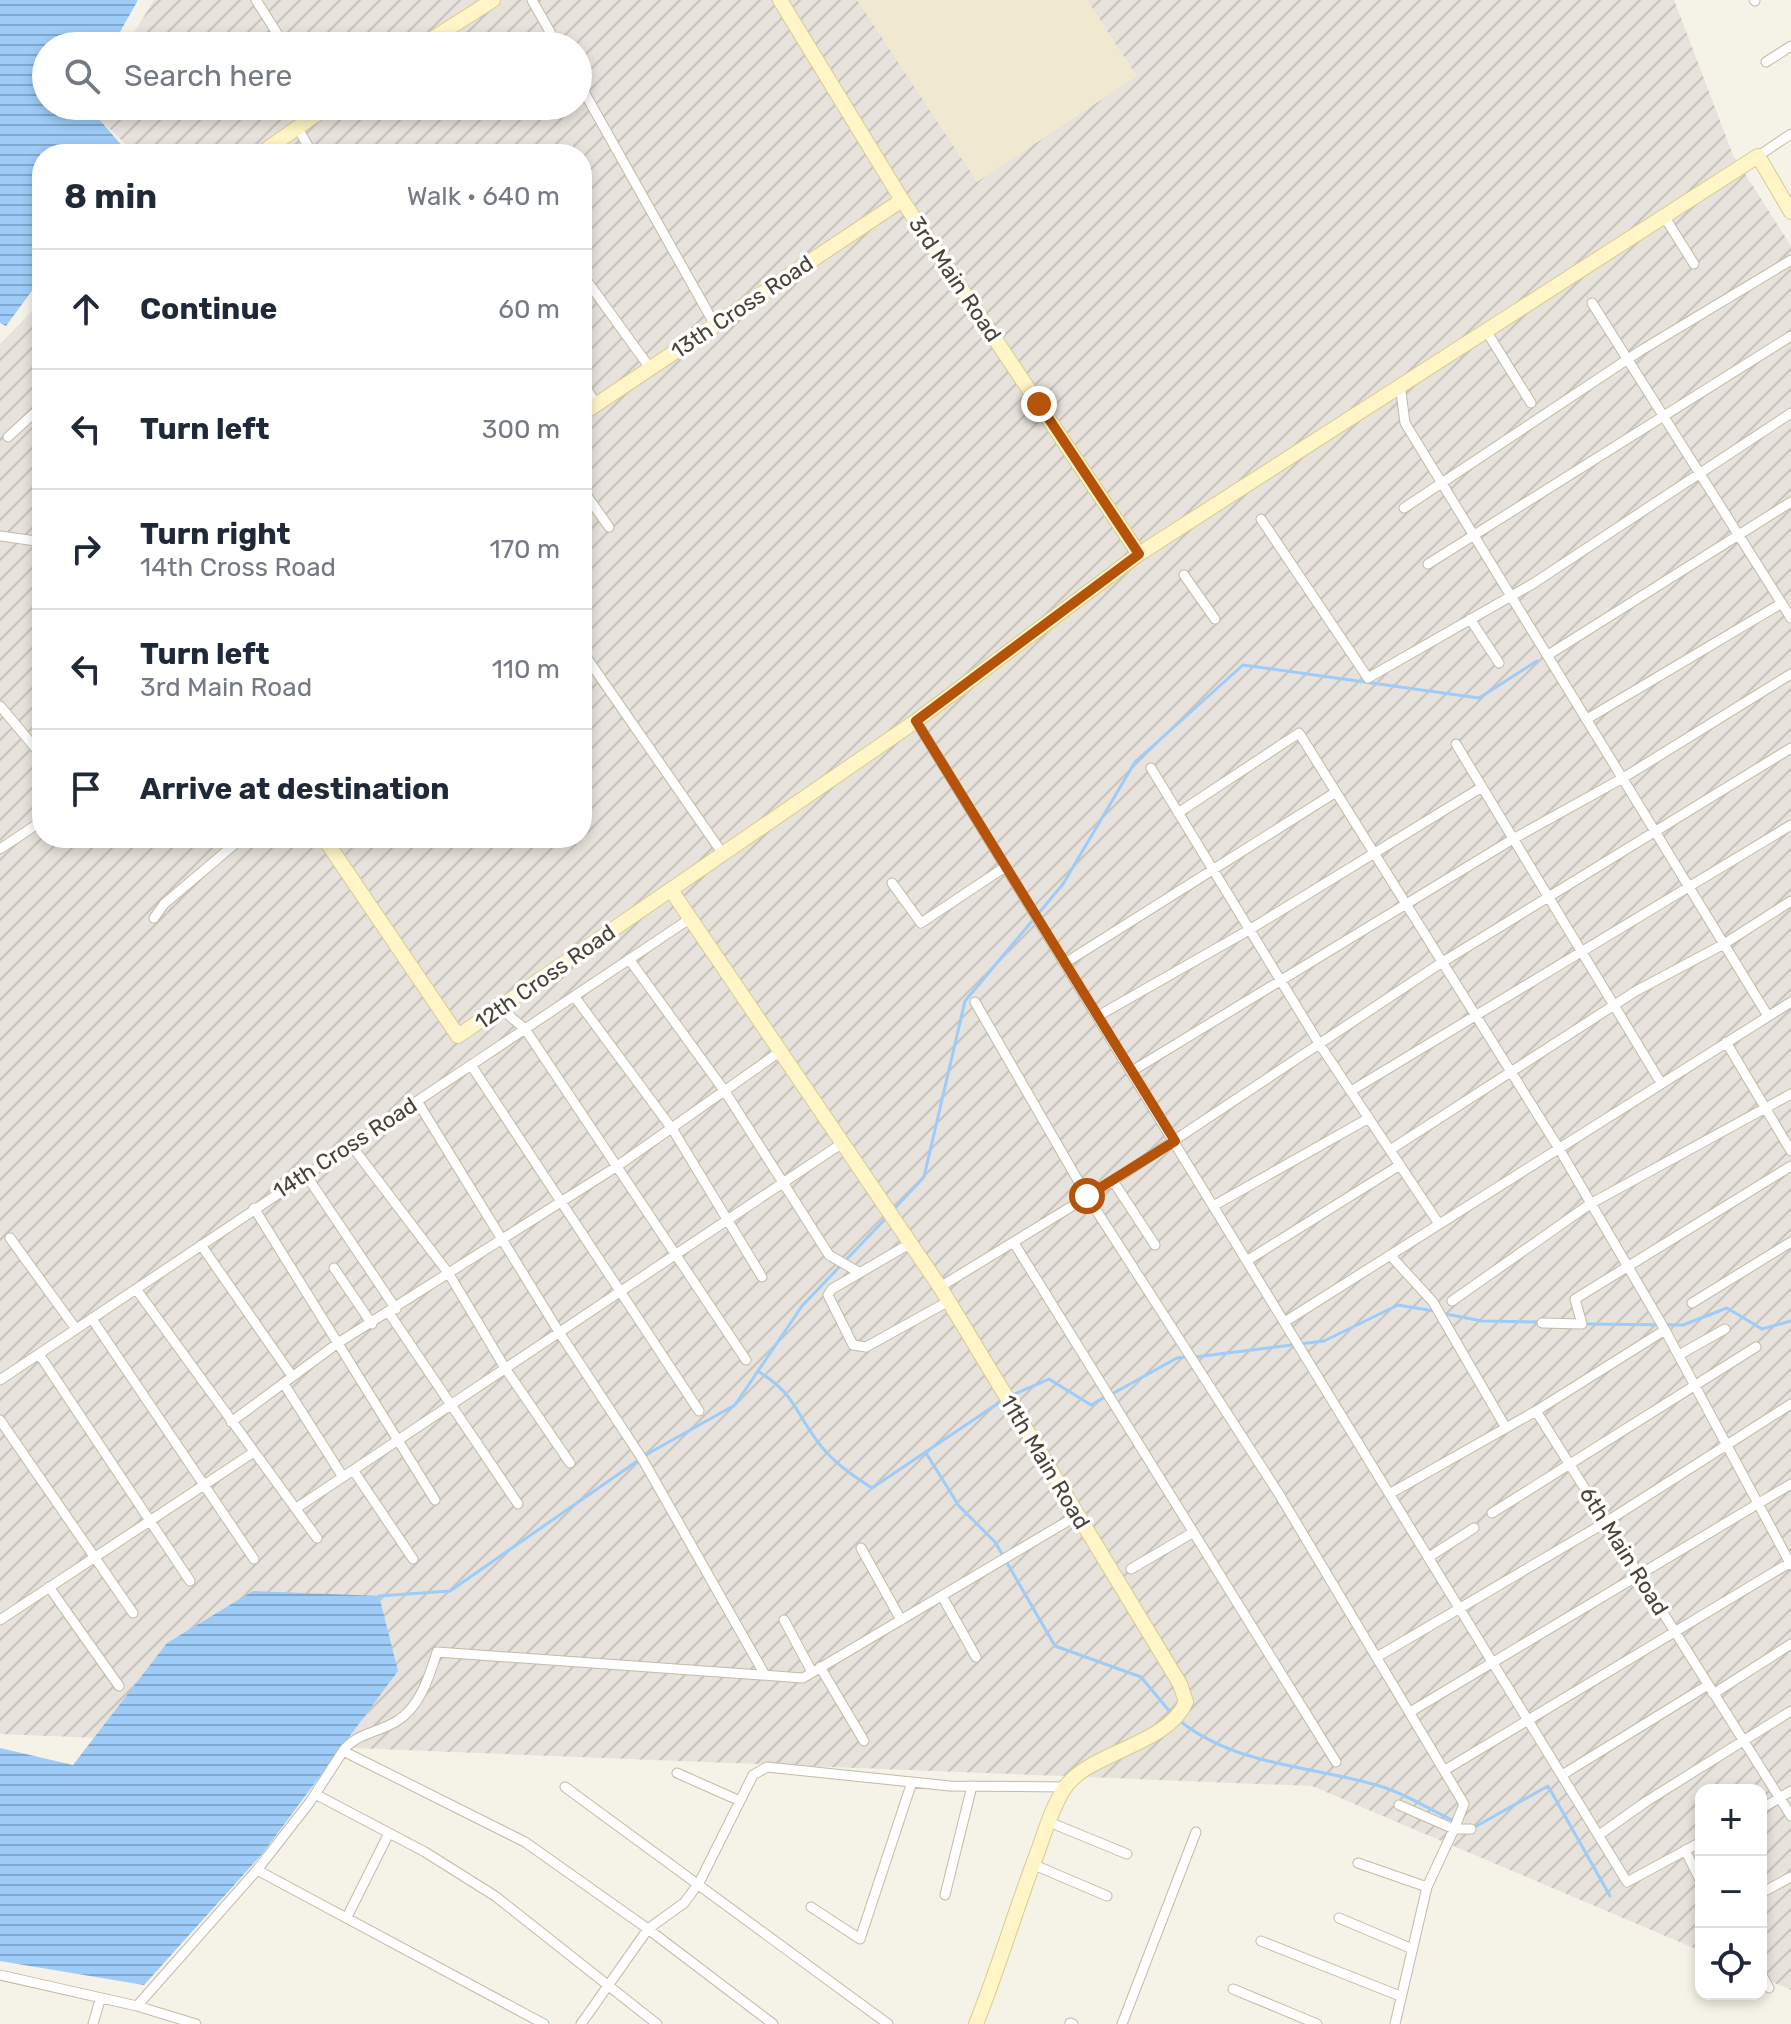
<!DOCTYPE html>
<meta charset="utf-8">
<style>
:root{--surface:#fff;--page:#f2f2f3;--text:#1f2937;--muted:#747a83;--line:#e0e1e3}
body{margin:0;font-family:Rubik,sans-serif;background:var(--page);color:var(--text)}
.controls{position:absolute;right:24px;bottom:24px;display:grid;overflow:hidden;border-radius:16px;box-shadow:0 4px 12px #0003}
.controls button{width:72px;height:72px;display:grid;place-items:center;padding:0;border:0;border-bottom:2px solid var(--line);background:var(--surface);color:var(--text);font:40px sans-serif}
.stop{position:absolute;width:24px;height:24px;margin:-18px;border:6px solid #b45309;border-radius:50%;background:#fff}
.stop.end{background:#b45309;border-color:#fff;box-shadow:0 2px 8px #0008}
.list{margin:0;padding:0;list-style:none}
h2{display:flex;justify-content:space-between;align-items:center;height:104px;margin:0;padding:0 32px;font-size:34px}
h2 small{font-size:26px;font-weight:400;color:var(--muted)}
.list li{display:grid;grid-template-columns:52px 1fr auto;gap:24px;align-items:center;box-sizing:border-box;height:120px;padding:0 32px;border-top:2px solid var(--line)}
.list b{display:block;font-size:30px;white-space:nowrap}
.list p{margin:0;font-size:26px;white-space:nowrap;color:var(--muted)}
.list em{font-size:26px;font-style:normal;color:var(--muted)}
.icon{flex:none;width:44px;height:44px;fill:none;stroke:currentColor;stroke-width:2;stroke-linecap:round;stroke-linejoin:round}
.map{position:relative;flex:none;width:1791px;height:2024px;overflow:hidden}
.search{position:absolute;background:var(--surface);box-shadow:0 4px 12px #0003;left:32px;top:32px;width:560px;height:88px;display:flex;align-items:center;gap:20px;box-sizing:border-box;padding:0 28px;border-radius:44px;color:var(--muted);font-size:30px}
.panel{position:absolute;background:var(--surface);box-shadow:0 4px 12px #0003;left:32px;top:144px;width:560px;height:704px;border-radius:32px}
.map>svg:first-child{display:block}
.industrial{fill:url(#industrial-furrows)}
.education{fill:#f0e9cf}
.water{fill:url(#water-rules)}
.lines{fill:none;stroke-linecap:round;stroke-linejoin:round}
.stream{stroke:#9dccf8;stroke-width:3}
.street-casing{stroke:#c2bba8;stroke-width:11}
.secondary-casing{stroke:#d9cc92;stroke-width:16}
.street{stroke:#fff;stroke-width:9}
.secondary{stroke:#fff5c7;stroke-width:14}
.route{stroke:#b45309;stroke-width:10}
.labels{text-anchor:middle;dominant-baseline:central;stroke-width:7;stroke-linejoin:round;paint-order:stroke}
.street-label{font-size:22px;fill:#494335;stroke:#fff}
</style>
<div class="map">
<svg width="1791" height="2024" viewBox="0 0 1791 2024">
<defs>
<pattern id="industrial-furrows" width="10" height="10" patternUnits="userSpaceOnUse" patternTransform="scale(2)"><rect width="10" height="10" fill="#e7e3dc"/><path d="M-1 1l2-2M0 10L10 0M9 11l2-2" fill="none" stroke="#c8c4bd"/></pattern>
<pattern id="water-rules" width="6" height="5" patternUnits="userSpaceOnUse" patternTransform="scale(2)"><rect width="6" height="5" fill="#9dccf8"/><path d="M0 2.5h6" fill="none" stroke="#82a7ca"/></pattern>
</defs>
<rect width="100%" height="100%" fill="#f5f2e7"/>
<path class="industrial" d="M154 0H1674L1733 155 1791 246V1990L1761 1977V1790H1701V1951L1312 1786 0 1734V344L42 301V838H582V154H136L86 106H578V46H126Z"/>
<path class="education" d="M857 0H1087L1137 76 977 182Z"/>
<path class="water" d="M0 0H138L112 46H46V106H88L129 154H42V277L6 326 0 323Z
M253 1591 379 1596 398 1671 263 1853 144 1985 0 1961V1748L73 1765 167 1643Z"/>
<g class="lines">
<path class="stream" d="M1038 914 1063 884 1135 762 1243 665 1479 698 1537 661
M893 1210 924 1177 965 1001 1033 920
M1441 1313 1482 1321 1541 1322
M1584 1324 1683 1325 1727 1308 1762 1329 1791 1321
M1195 1357 1324 1341 1398 1305 1434 1311
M759 1372C793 1393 793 1407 815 1438 830 1460 850 1474 872 1488L1003 1400
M1112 1394 1177 1358 1188 1357
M1010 1396 1049 1379 1091 1405 1105 1397
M926 1453 959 1506 995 1542 1055 1646 1141 1677 1171 1713
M379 1596 450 1591 649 1453 735 1405 802 1306 888 1216
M1180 1721C1237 1767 1316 1766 1383 1787 1408 1795 1432 1811 1456 1822
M1473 1828 1548 1786 1610 1896"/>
<g class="street-casing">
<path id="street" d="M256 0 285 46
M532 0 558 46
M1754 0 1755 1
M1766 62 1791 46
M578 81 715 325
M297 127 311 151 309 154
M1758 156 1791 134
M1664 216 1694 264
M582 274 650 368
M1592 303 1791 618
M1485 329 1531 403
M582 381 596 404
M1400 384 1405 423 1768 1016
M8 437 42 406
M582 489 609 527
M1404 508 1640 351 1791 260
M1261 519 1368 678 1534 583 1791 413
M0 536 36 541 42 537
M1428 564 1791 336
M1184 575 1215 619
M1470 619 1499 663
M582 651 723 854
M1548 655 1791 502
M0 706 42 756
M1587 719 1782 603
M916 721 1627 1882 1701 1842
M1456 744 1661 1083
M1151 768 1320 1045 1439 1224
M1178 813 1299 733 1558 1147 1665 1330 1791 1565
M0 849 42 821
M892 883 921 923 1005 867
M154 918 164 904 242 838
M629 959 726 1093 829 1255 860 1273
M1065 963 1336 792
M574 996 673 1130 762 1277
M975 1002 1087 1196 1279 1494 1464 1804 1454 1829 1399 1805
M500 1008 525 1029 746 1360
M1098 1016 1249 930 1482 787
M1726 1042 1791 1151
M471 1065 699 1411
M1132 1071 1513 839 1623 778 1791 674
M1351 1091 1791 825
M417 1101 559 1332 643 1460 765 1675
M351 1145 449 1274 505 1368 570 1463
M1390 1150 1636 991 1724 944 1791 901
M306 1175 396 1309
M1113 1181 1155 1245
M1215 1205 1369 1118
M254 1208 435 1500
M10 1238 76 1329
M911 1243 832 1289 828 1295 853 1345 866 1347 949 1301
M1014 1243 1336 1762
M201 1245 292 1376
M1390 1255 1433 1302 1506 1428
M1248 1260 1400 1165
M334 1268 372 1324
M940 1287 1113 1181 1441 963 1791 748
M136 1289 317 1538
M1452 1301 1590 1204 1791 1094
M1692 1303 1791 1242
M389 1313 518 1504
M92 1319 254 1559
M1286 1321 1791 1002
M1542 1323 1582 1324 1575 1299 1791 1166
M39 1354 190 1581
M1679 1355 1725 1329
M0 1380 691 918
M284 1384 343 1477
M1536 1411 1791 1816
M0 1420 133 1613
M231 1422 338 1343 616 1167 781 1051
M353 1470 413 1559
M1391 1493 1536 1411 1665 1330
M298 1507 841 1144
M1492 1513 1756 1347
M861 1548 901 1620
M1429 1557 1474 1528
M1131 1569 1192 1533
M49 1587 119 1686
M942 1596 976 1657
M0 1620 254 1452
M784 1620 812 1672
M1377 1657 1606 1522 1791 1404
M820 1667 864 1741
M1713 1694 1791 1644
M1410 1712 1791 1484
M1445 1770 1791 1562
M677 1773 740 1801
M1562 1775 1708 1685
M565 1787 888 2024
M315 1794 425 1852 495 1896 657 2024
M1761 1809 1791 1791
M1049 1822 1127 1854
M1599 1835 1647 1801 1791 1711
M1685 1850 1701 1882
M1358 1863 1427 1887
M1032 1864 1107 1896
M257 1870 544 2024
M1761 1893 1791 1877
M945 1895 972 1786
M811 1907 860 1939 912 1782
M347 1917 389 1833
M1339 1918 1410 1948
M1261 1941 1400 1996
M1761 1973 1769 1988
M0 1975 137 2006 196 2024
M1233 1989 1317 2024
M137 2006 257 1870 310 1802 343 1751
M1070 2023 1073 2024
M93 2024 100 2000
M581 2024 648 1929 684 1903 699 1883 753 1775 767 1767 950 1786 1065 1787
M773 2024 648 1929 525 1842 343 1751C356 1733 378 1733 397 1721 420 1707 429 1677 437 1652L803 1678 1078 1515
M1122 2024 1196 1832
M1395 2024 1427 1887 1454 1829H1471"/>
</g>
<g class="secondary-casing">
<path id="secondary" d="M780 0 902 200 1139 554
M421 46 493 0
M260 154 328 106
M42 338V379
M582 414 902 200
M324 838 458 1036 916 721 1139 554 1758 156 1791 212
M671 890 940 1287 1180 1684 1186 1702C1167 1746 1087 1752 1064 1789 1052 1808 1045 1831 1038 1851 1016 1908 999 1967 976 2024"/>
</g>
<use href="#street" class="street"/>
<use href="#secondary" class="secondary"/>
</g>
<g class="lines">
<path class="route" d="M1039 404 1139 554 916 721 1175 1141 1087 1196"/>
</g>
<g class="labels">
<g class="street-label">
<text transform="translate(955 279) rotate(56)">3rd Main Road</text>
<text transform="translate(742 307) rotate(-34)">13th Cross Road</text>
<text transform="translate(545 977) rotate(-35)">12th Cross Road</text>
<text transform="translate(345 1148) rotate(-33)">14th Cross Road</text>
<text transform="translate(1045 1462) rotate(59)">11th Main Road</text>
<text transform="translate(1624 1551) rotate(58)">6th Main Road</text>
</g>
</g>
</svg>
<div class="controls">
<button>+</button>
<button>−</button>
<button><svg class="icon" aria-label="locate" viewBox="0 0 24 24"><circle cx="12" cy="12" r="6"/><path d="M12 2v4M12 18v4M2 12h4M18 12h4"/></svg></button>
</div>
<div class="stop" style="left:1087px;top:1196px"></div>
<div class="stop end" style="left:1039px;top:404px"></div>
<div class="search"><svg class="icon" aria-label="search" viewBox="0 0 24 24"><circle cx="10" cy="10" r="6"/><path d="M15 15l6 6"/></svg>Search here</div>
<section class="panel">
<h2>8 min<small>Walk · 640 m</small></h2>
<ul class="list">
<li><svg class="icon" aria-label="ahead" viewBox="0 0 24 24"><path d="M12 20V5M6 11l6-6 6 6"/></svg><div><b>Continue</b></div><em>60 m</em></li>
<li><svg class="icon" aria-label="left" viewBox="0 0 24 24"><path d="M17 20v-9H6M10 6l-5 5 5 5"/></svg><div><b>Turn left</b></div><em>300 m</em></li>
<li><svg class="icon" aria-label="right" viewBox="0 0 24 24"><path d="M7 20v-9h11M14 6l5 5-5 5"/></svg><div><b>Turn right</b><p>14th Cross Road</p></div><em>170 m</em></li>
<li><svg class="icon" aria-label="left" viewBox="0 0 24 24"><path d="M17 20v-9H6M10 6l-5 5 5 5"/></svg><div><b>Turn left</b><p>3rd Main Road</p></div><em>110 m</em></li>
<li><svg class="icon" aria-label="arrive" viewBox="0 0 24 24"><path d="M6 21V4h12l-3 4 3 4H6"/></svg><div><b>Arrive at destination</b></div></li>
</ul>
</section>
</div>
